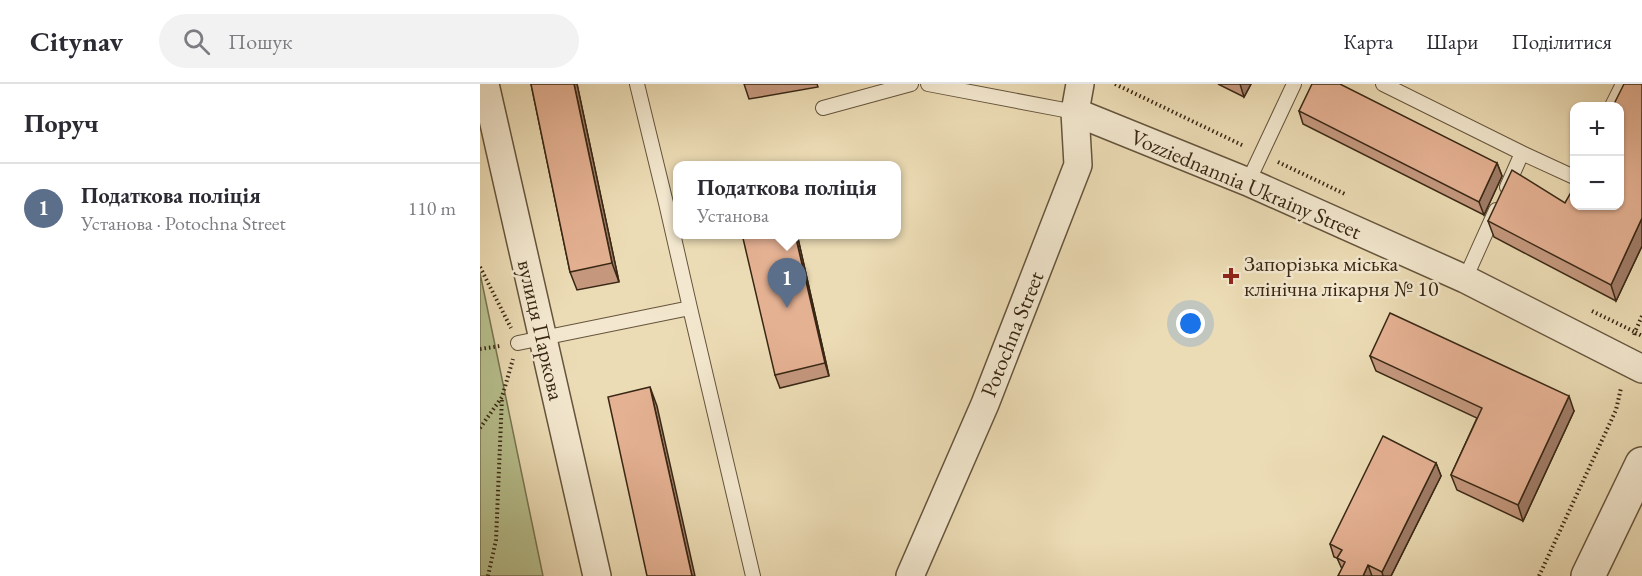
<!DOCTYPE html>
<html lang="uk">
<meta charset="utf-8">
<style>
:root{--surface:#fff;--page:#f2f2f3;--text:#2b2b33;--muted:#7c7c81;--line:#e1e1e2;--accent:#2563eb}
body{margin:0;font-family:"EB Garamond",serif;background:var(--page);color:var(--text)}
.controls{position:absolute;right:18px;top:18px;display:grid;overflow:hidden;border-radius:12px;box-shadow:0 2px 4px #0004}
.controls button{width:54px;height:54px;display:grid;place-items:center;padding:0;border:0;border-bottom:2px solid var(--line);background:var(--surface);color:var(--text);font:30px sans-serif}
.you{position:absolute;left:711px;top:240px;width:21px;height:21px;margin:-15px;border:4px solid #fff;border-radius:50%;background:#1a73e8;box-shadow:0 0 0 9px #1a73e833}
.badge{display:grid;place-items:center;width:39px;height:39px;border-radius:50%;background:var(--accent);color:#fff;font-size:20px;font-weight:700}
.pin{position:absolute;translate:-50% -50px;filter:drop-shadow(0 2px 3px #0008)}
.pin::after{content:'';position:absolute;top:32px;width:21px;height:18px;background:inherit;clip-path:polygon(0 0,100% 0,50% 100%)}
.popup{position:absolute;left:193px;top:77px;width:228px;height:78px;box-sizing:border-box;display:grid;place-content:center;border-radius:12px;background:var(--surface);filter:drop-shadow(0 2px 4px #0005);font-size:20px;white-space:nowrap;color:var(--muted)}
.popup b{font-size:22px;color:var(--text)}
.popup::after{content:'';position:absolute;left:50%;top:100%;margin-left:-12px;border:12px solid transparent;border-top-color:var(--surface)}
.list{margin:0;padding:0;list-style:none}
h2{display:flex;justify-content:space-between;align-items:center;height:78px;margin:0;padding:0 24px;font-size:26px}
h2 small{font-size:20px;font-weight:400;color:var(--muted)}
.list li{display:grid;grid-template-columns:39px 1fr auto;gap:18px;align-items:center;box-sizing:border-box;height:90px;padding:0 24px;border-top:2px solid var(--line)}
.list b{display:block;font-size:22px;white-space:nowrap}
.list p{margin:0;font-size:20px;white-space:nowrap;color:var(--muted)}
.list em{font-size:20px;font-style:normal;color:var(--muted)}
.icon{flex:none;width:33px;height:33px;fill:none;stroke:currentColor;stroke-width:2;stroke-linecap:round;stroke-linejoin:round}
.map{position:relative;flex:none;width:1162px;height:492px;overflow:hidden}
header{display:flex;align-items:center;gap:36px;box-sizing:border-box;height:84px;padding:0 30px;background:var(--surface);border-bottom:2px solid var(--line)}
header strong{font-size:28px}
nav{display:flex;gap:33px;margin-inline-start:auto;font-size:21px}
.search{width:420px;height:54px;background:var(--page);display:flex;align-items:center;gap:15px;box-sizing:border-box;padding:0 21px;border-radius:33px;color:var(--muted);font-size:22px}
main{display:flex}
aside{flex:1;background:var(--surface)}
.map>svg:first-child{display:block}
.green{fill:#b7c08e;stroke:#787451;stroke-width:1.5}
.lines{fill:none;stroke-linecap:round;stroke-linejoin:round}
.service-casing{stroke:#65543c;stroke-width:16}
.minor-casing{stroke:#65543c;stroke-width:30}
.tertiary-casing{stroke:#65543c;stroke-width:36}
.path{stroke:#382714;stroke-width:4;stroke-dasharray:1.5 3;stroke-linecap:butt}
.service{stroke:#f3e8cf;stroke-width:14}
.minor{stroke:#f3e8cf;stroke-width:27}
.tertiary{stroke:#f3e8cf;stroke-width:33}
.wall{fill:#c5987e;stroke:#382714;stroke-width:1.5}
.shaded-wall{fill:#a07c67;stroke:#382714;stroke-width:1.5}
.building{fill:#e5b193;stroke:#382714;stroke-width:1.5}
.poi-dot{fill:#8f2418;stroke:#f3e8cf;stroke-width:2}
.labels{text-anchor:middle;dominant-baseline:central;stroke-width:5;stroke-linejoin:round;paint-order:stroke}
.street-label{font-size:22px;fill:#382714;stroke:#f3e8cf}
.poi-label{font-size:22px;fill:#382714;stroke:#f3e8cf;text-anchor:start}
</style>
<header>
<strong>Citynav</strong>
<div class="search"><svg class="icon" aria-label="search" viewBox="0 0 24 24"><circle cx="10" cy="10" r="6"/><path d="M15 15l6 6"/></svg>Пошук</div>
<nav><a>Карта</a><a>Шари</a><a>Поділитися</a></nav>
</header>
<main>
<aside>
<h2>Поруч<small></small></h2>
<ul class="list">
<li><span class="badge" style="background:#5c6f8a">1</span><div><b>Податкова поліція</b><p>Установа · Potochna Street</p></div><em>110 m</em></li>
</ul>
</aside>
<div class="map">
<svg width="1162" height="492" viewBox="0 0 1162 492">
<rect width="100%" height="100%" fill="#ecdcb5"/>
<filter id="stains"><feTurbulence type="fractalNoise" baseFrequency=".00333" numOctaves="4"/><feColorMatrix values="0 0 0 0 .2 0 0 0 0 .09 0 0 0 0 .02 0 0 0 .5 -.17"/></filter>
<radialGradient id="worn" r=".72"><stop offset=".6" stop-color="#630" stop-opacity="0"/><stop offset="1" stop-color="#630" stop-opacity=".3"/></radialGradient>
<path class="green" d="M0 189 63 492H0Z"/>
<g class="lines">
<g class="service-casing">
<path id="service" d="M448 0 595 28
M903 0 1042 69
M1132 22 1143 0
M343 24 431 0
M768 98 814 0
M1027 103 1042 69 1094 93
M985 195 1016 126
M210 224 273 492
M38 259 210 224 186 119 157 0"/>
</g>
<g class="minor-casing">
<path id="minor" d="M5 0 117 492
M595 28 768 98 985 195 1162 285
M430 492 505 320 598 81 595 28 600 0"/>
</g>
<g class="tertiary-casing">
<path id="tertiary" d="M1108 492 1162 380"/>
</g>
<path class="path" d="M635 0 764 62
M798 78 867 111
M0 183 31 244
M1112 227 1155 248 1154 253
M1162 232 1155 248 1162 252
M0 265 20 262
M0 344 22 313 33 275
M8 492 16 456 22 313
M1059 492 1136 326 1141 304"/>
<use href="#service" class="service"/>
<use href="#minor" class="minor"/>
<use href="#tertiary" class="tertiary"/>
</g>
<path class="wall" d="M51 0H97L139 198 97 206 90 188Z
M264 0H337L338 3 269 15Z
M738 0H771L764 13Z
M1162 0V162L1136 217 1014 153 1008 137 1085 119Z
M819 27 1017 79 1022 92 1004 131 823 40Z
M317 150 349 292 300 304 295 291Z
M890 272 1094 327 1043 437 977 406 971 391 997 334 896 287Z
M956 379 961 392 911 492H858L862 485 857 474 854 473 850 460Z"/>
<path class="shaded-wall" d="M94 0H97L139 198 132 179Z
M760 0H771L764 13Z
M1017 79 1022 92 1004 131 999 118Z
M1162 134V162L1136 217 1131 201Z
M315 150H317L349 292 345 279Z
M170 303 177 322 215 492H212Z
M1089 312 1094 327 1043 437 1038 421Z
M956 379 961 392 911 492H903L902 488Z
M888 481 892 492H883Z"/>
<path class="building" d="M51 0H94L132 179 90 188Z
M832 0H860L1017 79 999 118 819 27Z
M1144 0H1162V134L1131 201 1008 137 1032 86 1085 119 1095 101V122H1140V22H1133Z
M262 150H315L345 279 295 291Z
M910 229 1089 312 1038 421 971 391 1002 324 890 272Z
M170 303 212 492H167L128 313Z
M903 352 956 379 902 488 888 481 883 492H858L865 478 857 474 862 466 850 460Z"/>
<path class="poi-dot" d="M748 183h6v6h6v6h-6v6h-6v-6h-6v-6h6z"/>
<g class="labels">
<g class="street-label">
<text transform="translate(766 100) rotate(23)">Vozziednannia Ukrainy Street</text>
<text transform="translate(61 246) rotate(77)">вулиця Паркова</text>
<text transform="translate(532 250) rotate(-68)">Potochna Street</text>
</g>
<g class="poi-label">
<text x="764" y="179">Запорізька міська<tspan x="764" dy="25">клінічна лікарня № 10</tspan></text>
</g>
</g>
<rect width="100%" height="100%" filter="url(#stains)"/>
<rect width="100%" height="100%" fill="url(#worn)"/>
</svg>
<div class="controls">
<button>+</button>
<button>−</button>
</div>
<div class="you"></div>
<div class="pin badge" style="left:307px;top:224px;background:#5c6f8a">1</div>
<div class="popup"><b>Податкова поліція</b>Установа</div>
</div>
</main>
